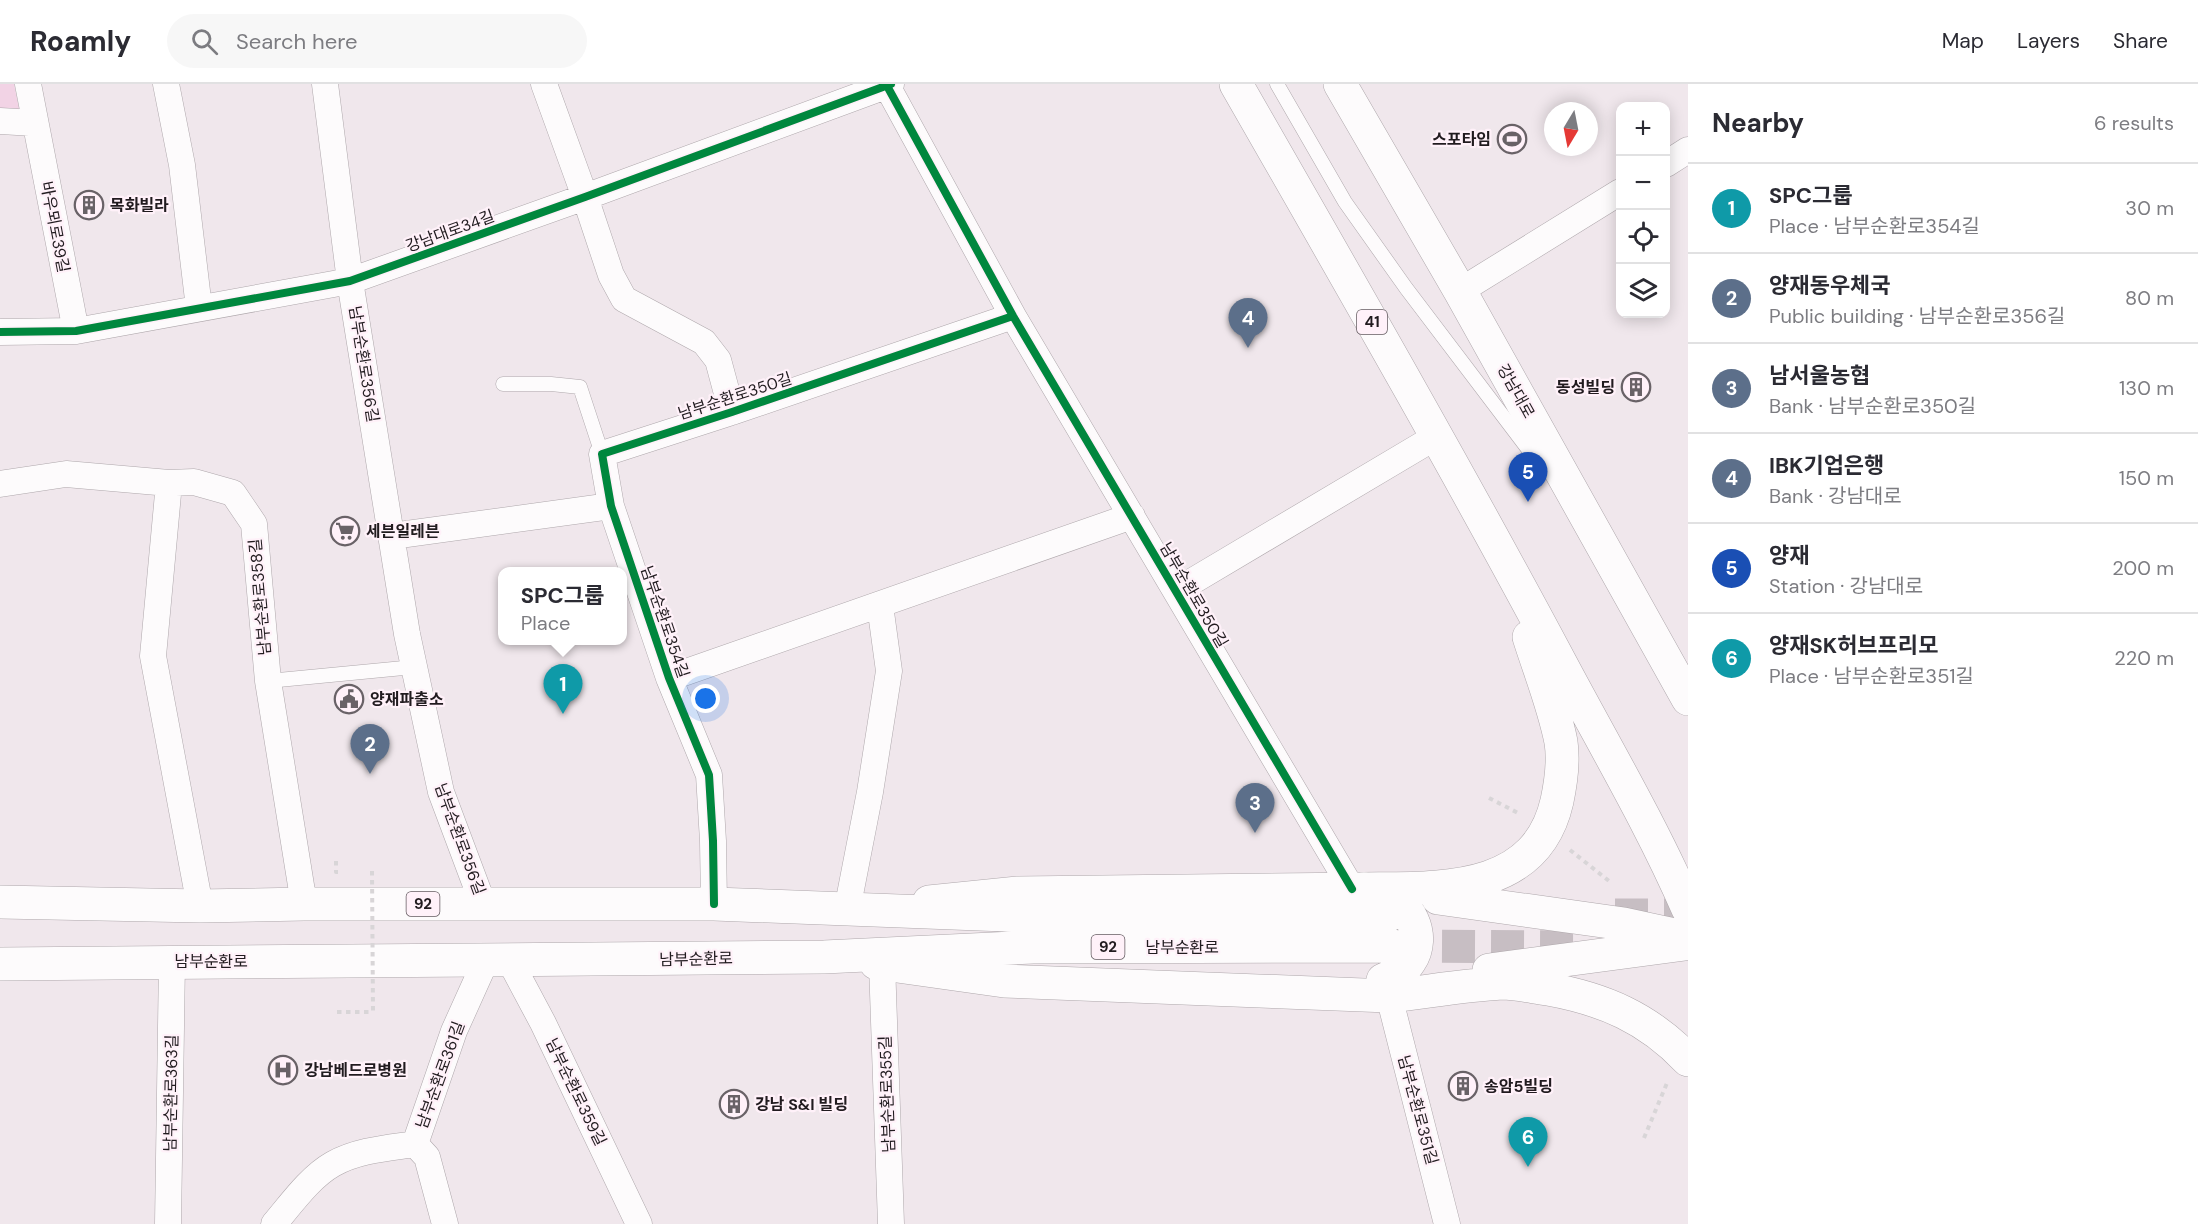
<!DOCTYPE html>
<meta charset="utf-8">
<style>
:root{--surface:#fff;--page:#f7f7f7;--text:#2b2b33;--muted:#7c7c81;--line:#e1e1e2;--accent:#696267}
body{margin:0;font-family:"DM Sans","Noto Sans KR",sans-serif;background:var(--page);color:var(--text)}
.controls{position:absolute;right:18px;top:18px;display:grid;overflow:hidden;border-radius:12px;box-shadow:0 3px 15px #0003}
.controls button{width:54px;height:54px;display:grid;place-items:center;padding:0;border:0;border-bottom:2px solid var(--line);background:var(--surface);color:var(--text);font:30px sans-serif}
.compass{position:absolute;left:1544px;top:18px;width:54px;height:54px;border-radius:50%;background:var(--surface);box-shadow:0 3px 15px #0003;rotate:190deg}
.you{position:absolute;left:706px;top:615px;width:21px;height:21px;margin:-15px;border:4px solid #fff;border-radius:50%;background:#1a73e8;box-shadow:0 0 0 9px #1a73e833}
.badge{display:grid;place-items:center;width:39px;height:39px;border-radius:50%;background:var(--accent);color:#fff;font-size:20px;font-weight:700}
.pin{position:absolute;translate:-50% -50px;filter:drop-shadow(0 2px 3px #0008)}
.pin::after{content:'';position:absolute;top:32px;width:21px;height:18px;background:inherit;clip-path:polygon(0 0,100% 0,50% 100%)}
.popup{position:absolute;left:498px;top:483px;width:129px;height:78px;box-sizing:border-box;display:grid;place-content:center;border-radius:12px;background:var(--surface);filter:drop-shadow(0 2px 4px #0005);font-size:20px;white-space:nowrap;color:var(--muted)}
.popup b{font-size:22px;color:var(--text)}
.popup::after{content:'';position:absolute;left:50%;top:100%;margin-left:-12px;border:12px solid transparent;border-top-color:var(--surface)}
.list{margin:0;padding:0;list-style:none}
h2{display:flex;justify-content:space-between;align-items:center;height:78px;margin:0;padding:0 24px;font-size:26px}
h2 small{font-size:20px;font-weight:400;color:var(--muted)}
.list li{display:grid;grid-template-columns:39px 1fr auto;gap:18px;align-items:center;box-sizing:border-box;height:90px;padding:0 24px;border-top:2px solid var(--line)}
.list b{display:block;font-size:22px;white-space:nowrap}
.list p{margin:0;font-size:20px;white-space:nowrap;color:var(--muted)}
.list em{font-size:20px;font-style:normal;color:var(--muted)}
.icon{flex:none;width:33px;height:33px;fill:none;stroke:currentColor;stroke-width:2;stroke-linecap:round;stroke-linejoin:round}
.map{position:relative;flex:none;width:1688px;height:1140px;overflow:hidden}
header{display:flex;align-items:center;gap:36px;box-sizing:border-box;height:84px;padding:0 30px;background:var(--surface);border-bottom:2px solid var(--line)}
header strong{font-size:28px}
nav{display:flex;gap:33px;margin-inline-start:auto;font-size:21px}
.search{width:420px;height:54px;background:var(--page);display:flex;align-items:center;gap:15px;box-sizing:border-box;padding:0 21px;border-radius:33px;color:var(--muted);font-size:22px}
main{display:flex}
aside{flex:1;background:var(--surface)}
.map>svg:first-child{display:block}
.park{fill:#f2d3e5}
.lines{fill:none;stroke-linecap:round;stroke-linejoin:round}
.primary-tunnel{stroke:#c7bec3;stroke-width:33;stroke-dasharray:33 16;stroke-linecap:butt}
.service-casing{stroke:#aea7ab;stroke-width:15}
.minor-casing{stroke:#aea7ab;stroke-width:27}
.secondary-casing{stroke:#aea7ab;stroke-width:34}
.primary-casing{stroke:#aea7ab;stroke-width:34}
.path{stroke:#d8d5d7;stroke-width:4;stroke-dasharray:4.5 4.5;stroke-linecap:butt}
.service{stroke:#fdfbfc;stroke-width:14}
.minor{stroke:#fdfbfc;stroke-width:26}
.secondary{stroke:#fdfbfc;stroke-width:33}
.primary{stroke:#fdfbfc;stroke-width:33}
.path-bridge{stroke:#d8d5d7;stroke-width:4;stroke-dasharray:4.5 4.5;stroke-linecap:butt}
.cycleway-casing{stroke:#fff1f9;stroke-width:11}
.cycleway{stroke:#00873e;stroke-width:8}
.labels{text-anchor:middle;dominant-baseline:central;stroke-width:4.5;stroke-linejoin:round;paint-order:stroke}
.shield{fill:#fff1f9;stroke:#645b60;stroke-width:1.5}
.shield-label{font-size:15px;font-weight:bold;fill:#211b1f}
.poi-label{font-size:16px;font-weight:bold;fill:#211b1f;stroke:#fff1f9;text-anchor:start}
.street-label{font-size:16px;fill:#211b1f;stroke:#fff1f9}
</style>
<header>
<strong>Roamly</strong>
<div class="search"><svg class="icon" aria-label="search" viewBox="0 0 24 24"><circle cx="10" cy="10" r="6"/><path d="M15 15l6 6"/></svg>Search here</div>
<nav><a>Map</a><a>Layers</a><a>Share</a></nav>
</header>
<main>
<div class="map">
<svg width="1688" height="1140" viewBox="0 0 1688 1140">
<rect width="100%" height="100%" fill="#f0e7ec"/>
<path class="park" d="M0 0H14L20 29 0 28Z"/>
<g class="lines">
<path class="primary-tunnel" d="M1615 831H1688
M1393 862 1586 863"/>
<g class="service-casing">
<path id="service" d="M1277 0 1345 118 1406 204 1544 386
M503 300H551L580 303 602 370
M268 597 414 583"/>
</g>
<g class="minor-casing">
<path id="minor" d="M28 0 76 247
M166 0 182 81 199 224
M325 0 350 197 407 550 441 708 483 820
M544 0 585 113 611 191 624 215 704 258 718 276 732 328
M886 0 1013 232 1352 805
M0 37 34 39
M1666 80 1688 66
M1460 207 1620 108
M0 248 76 247 350 197 585 113 891 0
M169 399 153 572 200 822
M0 400 66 390 169 399 194 398 233 409 254 440 268 597 304 820
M392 452 611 422
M1176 507 1437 352
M669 594 1132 432
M714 820 713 757 709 691 669 594 611 422 602 370 732 328 1013 232
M847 826 870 708 889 587 880 521
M510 877 543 939 639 1140
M882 879 891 1140
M1389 912 1447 1140
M415 1060 454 947 486 876
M415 1060 427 1073 445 1140
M168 1140 172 877
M274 1140C291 1120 310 1093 333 1080 358 1066 388 1064 415 1060"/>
</g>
<g class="secondary-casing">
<path id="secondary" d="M929 818 1018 809 1364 805
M876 879 1004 897 1389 912"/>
</g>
<g class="primary-casing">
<path id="primary" d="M1236 0C1346 192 1456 383 1560 578 1603 659 1651 740 1688 825
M1340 0 1460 207 1688 615
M1364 805C1440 804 1536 810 1557 717 1561 698 1564 678 1561 658 1554 622 1540 588 1529 553
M1381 809C1409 816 1427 852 1410 877 1404 887 1393 892 1383 896L1389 912
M1438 814 1624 840 1688 854
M0 818 200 822 304 820H714L1033 832 1391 830
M0 880 824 873 1033 863 1393 862
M1489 886 1685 860
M1389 912C1426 908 1465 901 1502 899 1517 899 1533 903 1548 905 1604 915 1648 934 1688 976"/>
</g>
<path class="path" d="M1489 714 1520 730
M1570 766 1609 797
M336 777V788H338
M337 928H373
M1644 1054 1667 999"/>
<use href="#service" class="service"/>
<use href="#minor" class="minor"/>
<use href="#secondary" class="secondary"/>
<use href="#primary" class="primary"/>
<path class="path-bridge" d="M372 787 373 928"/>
<g class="cycleway-casing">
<path id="cycleway" d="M886 0 1013 232 1352 805
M0 248 76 247 350 197 585 113 891 0
M714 820 713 757 709 691 669 594 611 422 602 370 732 328 1013 232"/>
</g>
<use href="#cycleway" class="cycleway"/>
</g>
<defs>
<g id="stadium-ring" transform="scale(1.5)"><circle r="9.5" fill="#fff1f9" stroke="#696267" stroke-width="1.5"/><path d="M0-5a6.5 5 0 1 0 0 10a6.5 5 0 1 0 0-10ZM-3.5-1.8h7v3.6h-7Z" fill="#696267"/></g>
<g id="building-ring" transform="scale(1.5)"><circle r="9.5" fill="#fff1f9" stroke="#696267" stroke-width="1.5"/><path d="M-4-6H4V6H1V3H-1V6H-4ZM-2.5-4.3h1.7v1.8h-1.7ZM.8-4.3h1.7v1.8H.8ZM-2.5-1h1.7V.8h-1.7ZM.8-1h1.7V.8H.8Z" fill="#696267"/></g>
<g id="supermarket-ring" transform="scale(1.5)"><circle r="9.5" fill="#fff1f9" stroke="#696267" stroke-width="1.5"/><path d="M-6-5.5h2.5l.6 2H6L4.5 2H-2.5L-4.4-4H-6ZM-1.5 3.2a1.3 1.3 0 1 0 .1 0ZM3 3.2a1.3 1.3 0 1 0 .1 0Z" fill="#696267"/></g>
<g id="civic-ring" transform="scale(1.5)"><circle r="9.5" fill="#fff1f9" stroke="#696267" stroke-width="1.5"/><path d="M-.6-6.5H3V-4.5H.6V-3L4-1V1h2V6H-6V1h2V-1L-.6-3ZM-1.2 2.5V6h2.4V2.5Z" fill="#696267"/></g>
<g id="hospital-ring" transform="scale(1.5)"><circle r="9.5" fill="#fff1f9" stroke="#696267" stroke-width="1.5"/><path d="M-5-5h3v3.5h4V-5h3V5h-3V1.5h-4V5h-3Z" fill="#696267"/></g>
</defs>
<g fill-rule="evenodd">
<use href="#stadium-ring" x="1512" y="55"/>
<use href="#building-ring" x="89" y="121"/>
<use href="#building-ring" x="1636" y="303"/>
<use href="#supermarket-ring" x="345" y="447"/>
<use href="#civic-ring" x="349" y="615"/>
<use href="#hospital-ring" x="283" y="986"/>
<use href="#building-ring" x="1463" y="1002"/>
<use href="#building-ring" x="734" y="1020"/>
</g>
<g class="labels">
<g class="shield">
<rect x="1357" y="226" width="30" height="24" rx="4.5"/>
<rect x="406.5" y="808" width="33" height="24" rx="4.5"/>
<rect x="1091.5" y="851" width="33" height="24" rx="4.5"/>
</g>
<g class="shield-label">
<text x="1372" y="238">41</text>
<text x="423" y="820">92</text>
<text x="1108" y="863">92</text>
</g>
<g class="poi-label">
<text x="1491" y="55" text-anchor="end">스포타임</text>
<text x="110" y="121">목화빌라</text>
<text x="1615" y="303" text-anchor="end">동성빌딩</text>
<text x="366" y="447">세븐일레븐</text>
<text x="370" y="615">양재파출소</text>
<text x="304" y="986">강남베드로병원</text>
<text x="1484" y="1002">송암5빌딩</text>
<text x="755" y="1020">강남 S&amp;I 빌딩</text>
</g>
<g class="street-label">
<text transform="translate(55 143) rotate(79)">바우뫼로39길</text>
<text transform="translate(450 147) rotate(-20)">강남대로34길</text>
<text transform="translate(364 280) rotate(81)">남부순환로356길</text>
<text transform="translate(1516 307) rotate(61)">강남대로</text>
<text transform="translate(735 312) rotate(-18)">남부순환로350길</text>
<text transform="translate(1194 511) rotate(60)">남부순환로350길</text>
<text transform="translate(260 513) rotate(-95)">남부순환로358길</text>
<text transform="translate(665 538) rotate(71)">남부순환로354길</text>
<text transform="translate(460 755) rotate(70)">남부순환로356길</text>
<text x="1182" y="863">남부순환로</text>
<text transform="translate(696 875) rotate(-1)">남부순환로</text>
<text x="211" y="877">남부순환로</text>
<text transform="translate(440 991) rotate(-70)">남부순환로361길</text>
<text transform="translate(576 1008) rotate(64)">남부순환로359길</text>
<text transform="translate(171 1009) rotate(-89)">남부순환로363길</text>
<text transform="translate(887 1010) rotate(-92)">남부순환로355길</text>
<text transform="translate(1418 1026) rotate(75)">남부순환로351길</text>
</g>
</g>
</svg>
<div class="controls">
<button>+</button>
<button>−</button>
<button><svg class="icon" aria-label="locate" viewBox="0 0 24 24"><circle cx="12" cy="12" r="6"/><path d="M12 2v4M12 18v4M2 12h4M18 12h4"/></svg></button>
<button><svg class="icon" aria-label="layers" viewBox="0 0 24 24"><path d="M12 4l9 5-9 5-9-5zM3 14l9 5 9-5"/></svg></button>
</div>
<svg class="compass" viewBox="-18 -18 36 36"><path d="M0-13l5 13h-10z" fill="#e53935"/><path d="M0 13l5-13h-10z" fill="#7c7c81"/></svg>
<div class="you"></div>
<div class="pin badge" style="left:563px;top:630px;background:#0f9aa8">1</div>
<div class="popup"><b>SPC그룹</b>Place</div>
<div class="pin badge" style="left:370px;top:690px;background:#5c6f8a">2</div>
<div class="pin badge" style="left:1255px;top:749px;background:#5c6f8a">3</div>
<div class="pin badge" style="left:1248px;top:264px;background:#5c6f8a">4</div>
<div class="pin badge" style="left:1528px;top:418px;background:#1a4fb4">5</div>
<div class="pin badge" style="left:1528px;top:1083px;background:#0f9aa8">6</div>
</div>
<aside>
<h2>Nearby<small>6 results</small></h2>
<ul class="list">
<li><span class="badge" style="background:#0f9aa8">1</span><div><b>SPC그룹</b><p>Place · 남부순환로354길</p></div><em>30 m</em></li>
<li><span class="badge" style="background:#5c6f8a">2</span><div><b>양재동우체국</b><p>Public building · 남부순환로356길</p></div><em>80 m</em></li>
<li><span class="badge" style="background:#5c6f8a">3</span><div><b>남서울농협</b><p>Bank · 남부순환로350길</p></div><em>130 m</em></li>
<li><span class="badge" style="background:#5c6f8a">4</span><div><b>IBK기업은행</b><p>Bank · 강남대로</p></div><em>150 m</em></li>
<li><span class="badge" style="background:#1a4fb4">5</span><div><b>양재</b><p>Station · 강남대로</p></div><em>200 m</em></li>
<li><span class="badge" style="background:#0f9aa8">6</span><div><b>양재SK허브프리모</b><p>Place · 남부순환로351길</p></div><em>220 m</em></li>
</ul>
</aside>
</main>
